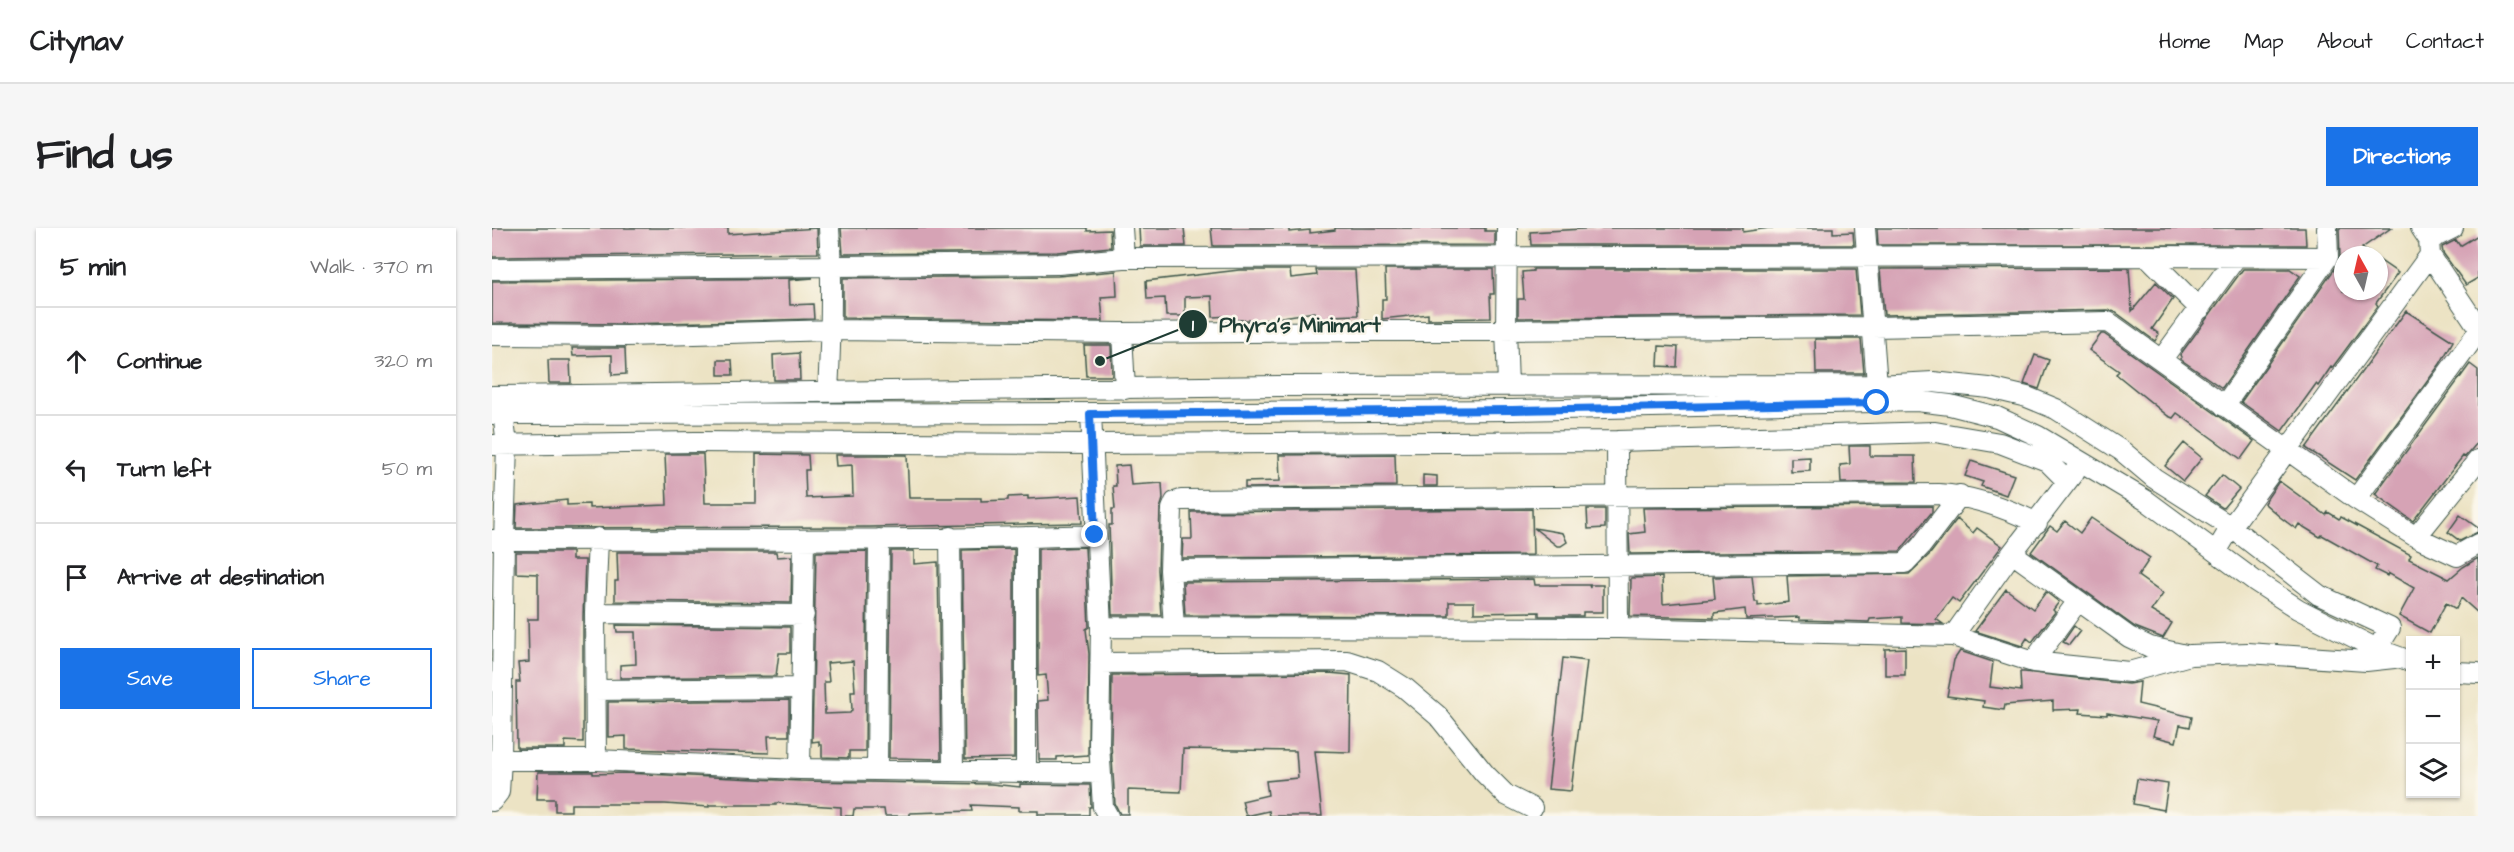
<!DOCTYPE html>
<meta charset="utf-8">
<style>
:root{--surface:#fff;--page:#f6f6f6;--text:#202124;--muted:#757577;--line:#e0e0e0;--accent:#1a73e8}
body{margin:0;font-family:"Architects Daughter",sans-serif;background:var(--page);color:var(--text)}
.controls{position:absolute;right:18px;bottom:18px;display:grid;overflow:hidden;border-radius:0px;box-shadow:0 2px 4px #0004}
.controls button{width:54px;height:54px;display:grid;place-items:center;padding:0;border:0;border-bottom:2px solid var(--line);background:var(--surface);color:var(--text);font:30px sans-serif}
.compass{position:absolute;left:1842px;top:18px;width:54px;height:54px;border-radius:50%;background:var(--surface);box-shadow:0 2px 4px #0004;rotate:352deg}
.stop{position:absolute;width:18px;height:18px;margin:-14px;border:4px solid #1a73e8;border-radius:50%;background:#fff}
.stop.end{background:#1a73e8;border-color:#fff;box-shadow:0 2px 6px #0008}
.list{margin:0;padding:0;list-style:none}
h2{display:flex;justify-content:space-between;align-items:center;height:78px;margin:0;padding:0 24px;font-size:26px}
h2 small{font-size:20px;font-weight:400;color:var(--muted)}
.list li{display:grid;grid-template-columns:39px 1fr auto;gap:18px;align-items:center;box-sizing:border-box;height:108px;padding:0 24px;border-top:2px solid var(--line)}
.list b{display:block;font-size:22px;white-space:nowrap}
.list em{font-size:20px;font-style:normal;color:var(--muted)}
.actions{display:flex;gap:12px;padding:18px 24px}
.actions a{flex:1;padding:14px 0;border:2px solid var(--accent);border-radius:0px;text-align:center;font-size:21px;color:var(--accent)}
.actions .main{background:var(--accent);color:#fff}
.icon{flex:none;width:33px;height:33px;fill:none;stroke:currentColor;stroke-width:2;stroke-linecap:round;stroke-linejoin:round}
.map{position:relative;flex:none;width:1986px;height:588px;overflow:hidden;border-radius:0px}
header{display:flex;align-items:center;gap:36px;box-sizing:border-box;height:84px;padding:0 30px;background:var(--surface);border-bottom:2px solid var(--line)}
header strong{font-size:28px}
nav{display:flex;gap:33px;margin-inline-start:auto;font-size:21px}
.intro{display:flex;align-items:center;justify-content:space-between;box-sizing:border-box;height:144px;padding:0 36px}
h1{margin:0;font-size:42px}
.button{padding:15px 27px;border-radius:0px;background:var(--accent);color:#fff;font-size:21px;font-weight:700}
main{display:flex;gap:36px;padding:0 36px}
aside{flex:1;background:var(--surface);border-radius:0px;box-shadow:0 2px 4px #0004}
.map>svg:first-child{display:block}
.building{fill:#d6a3b5;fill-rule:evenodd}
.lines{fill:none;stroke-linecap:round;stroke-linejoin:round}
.minor-casing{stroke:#3e564a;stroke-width:22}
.minor{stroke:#fff;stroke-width:20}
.route{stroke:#1a73e8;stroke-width:8}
.leader{fill:none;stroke:#1f3d34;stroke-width:2}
.callout-dot{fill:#1f3d34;stroke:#fbf7ec;stroke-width:2}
.mark-label{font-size:18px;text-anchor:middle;font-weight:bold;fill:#fff}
.callout-label{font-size:21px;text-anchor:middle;font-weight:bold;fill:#1f3d34;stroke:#fbf7ec;stroke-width:5;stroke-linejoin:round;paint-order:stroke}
</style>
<header>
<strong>Citynav</strong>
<nav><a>Home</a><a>Map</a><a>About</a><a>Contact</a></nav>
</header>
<div class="intro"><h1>Find us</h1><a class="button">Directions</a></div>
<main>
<aside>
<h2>5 min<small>Walk · 370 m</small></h2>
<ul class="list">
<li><svg class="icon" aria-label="ahead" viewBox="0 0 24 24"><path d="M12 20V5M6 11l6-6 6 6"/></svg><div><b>Continue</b></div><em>320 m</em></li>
<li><svg class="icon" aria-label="left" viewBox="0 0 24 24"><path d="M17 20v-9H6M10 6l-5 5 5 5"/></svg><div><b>Turn left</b></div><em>50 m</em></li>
<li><svg class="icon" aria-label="arrive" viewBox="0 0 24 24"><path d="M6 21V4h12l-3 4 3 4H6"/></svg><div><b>Arrive at destination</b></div></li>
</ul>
<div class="actions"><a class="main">Save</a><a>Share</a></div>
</aside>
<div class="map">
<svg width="1986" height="588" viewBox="0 0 1986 588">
<rect width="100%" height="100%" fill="#fbf7ec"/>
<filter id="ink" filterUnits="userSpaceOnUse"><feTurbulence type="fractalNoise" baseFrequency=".0167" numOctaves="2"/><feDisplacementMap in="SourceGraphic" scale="12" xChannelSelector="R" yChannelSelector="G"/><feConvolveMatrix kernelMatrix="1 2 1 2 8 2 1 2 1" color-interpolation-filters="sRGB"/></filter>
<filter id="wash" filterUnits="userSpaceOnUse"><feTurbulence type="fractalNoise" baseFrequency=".008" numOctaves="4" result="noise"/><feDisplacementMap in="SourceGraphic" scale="24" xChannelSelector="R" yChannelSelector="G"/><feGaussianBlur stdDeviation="1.35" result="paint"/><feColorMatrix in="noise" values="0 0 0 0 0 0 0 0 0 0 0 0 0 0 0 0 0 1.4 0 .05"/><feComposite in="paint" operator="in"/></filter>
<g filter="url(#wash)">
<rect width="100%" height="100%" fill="#ece3c4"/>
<g id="blocks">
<path class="building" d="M0 0H236V6L325 0 326 25 0 29Z
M349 0H595V3L618 2 619 19 565 24 351 26Z
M647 0H692L694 18H648Z
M719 0H791L797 1V4L818 2V5L843 2V0H993V3H1003V17L721 18Z
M1108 0H1251V4L1277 0H1341V5L1361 4 1362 17H1039L1038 4Z
M1385 0H1813L1814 17H1386Z
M1847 0H1899L1870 20 1880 27H1851V63H1887V32L1906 45 1884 75 1886 78 1840 140 1839 139 1826 158 1824 156 1790 203 1749 174 1846 36 1848 29Z
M1986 7V50L1974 57 1951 25 1950 19 1964 12 1968 18Z
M1637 40 1640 83 1664 54 1681 71 1660 101 1667 106 1663 113 1623 84 1616 82 1392 87 1388 41Z
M893 41H1001L1002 66H998L999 90 936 91V86L890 91V71H894Z
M1041 41H1364L1368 87 1026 90V71H1032L1030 44 1041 43Z
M1751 41H1798L1808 48 1730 160 1688 131 1690 129 1688 127Z
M747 42H798L799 50 825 47 824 42H863L866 87 839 88 840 91H824L822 84 772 92H737V88L721 89 720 68 693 69V88H674L673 70 655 71 654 53Z
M624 43 625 68 609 69 611 93 351 90V50L566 48Z
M321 50 297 52 298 77 321 76 322 91 135 96 0 95V53Z
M1914 83 1961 113 1948 136 1863 252 1814 220Z
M1609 106H1612L1762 213 1749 231 1685 185 1681 190 1676 188 1624 146 1627 143 1597 122Z
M1323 111H1369L1372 145H1324Z
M592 117H619L620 148H594Z
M1167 118 1186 119 1185 139 1166 138Z
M80 120H133L134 146 120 147V127L81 128Z
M307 125 308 152H282L281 127Z
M1543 127 1557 132 1547 161 1532 156Z
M56 132H78L79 155H57Z
M226 132H240L241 147H226Z
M1978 136 1986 142V214L1973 229 1971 228 1921 293 1883 266Z
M1692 215 1710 230 1691 253 1673 238Z
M1357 218H1378V228H1423L1424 254 1349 255 1348 237 1358 236Z
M173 226H211L213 275H264V226L316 227 317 242H313L314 270 361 268 360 237 344 238 343 227H415L417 270H489V273L516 272V269L536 268V271L588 268 590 295 377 299 24 300 25 277 75 272V277L97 276V280L175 277Z
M903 226 904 258 753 260V254L788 253 787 227Z
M1318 229V243L1299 244V230Z
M1479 233 1522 247 1514 267 1489 258 1491 254 1473 248Z
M637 237 639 257 670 255 671 271 668 281 666 342 669 387H620L617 297H620V281H623L621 258H624L623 238Z
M931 247 945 248V258H931Z
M1730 247 1747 261 1731 280 1713 268Z
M1787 253 1834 287 1836 284 1847 291 1849 289 1919 327 1917 331 1957 351 1971 339 1986 330V385L1969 370 1964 381 1954 375 1938 405 1907 388 1922 360 1896 345 1895 348 1883 342 1885 338 1830 307 1828 309 1807 296 1804 301 1788 289 1772 275Z
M1440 278V284L1408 323 1138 326 1137 306 1153 304 1151 280Z
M1040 281 1041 327 690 330 691 311H700L699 284Z
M1095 281H1113V300L1096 301Z
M1968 287 1986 300V304L1968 313 1956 304Z
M1599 290 1658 330 1646 348 1671 366 1659 383 1680 395 1671 410 1643 399 1539 324 1558 298 1565 303 1573 293 1588 305Z
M1465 291 1481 305 1485 300 1510 318 1467 375 1460 370 1444 391 1451 396 1410 395V389L1378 391 1377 394 1307 392V389L1254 391 1253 381 1222 385V390L1138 388 1139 350 1170 349 1171 376 1223 371 1221 349 1260 348 1263 374H1266V378L1297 374 1295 348 1417 346 1438 326Z
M1042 300 1071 305 1075 314 1069 318H1065Z
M593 319 597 399 594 401 597 426 596 527 565 529V532H547L546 473 556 472 554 447 546 448V321Z
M522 321V530L473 531 470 322Z
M375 323 373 523H357V530L330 529V517H327V513L320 514 324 324ZM361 433 363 463H359L360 482 358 485 333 486 332 454H337L335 435Z
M399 323H422V336L446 334 449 531 397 530Z
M24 324H80V332H93L91 388V514L73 513V520H25L24 454H28L26 435 37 434 36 391H46V346L24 345Z
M125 324H284L285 329 300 328 299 375 123 373V353H126Z
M1042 351 1043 357H1097L1098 360V357H1111V384H1091V388H1047V384L982 385V374H957V388L693 387 691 354Z
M1514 361 1541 381 1554 364 1567 374 1561 382 1563 384 1540 414 1535 410 1530 418 1483 403Z
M124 397 298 399V425H287L284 448 128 450V437L144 436 143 404H125Z
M1582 398 1588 403 1577 417 1571 414Z
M1413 420V447H1393V421Z
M1468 423 1501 434 1498 459 1529 463 1528 444H1532L1636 456 1648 454 1646 476 1700 489 1698 499 1688 497 1684 514 1661 508 1665 493 1615 485V487L1588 485 1589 481 1561 482V473L1513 477 1512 482 1491 479 1492 473 1455 468 1462 432Z
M1071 430 1095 433 1079 563 1056 561Z
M837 445 859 447 858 524 823 523 830 588H778L777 583 754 588 750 573 776 567 774 553 806 550 804 523 691 521 689 564 636 562V586H628L623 576 619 516 620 447Z
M297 472V508H276L277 525 134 521V508L116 509V474Z
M46 544H101V546L133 545 308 553 499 556 528 559V556L598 557 599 579H597V587H546V583H527V579L479 577 480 583 418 585V588H393L392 581H362L361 588H349V579L284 575V577H217V579L173 576H79V583H63V571H45Z
M1645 551 1676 556 1672 582 1641 576Z"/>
</g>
</g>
<g filter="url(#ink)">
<use href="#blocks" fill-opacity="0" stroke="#3e564a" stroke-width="1.5"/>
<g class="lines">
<g class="minor-casing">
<path id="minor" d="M630 0 632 30
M1015 0 1014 101 1016 157
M1373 0 1385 157
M1929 0 1937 12 1938 27 1986 99
M1937 12 1961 0
M1655 28 1708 81
M0 41 566 36 632 30 1655 28 1836 29
M630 105 633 161
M0 107 135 108 340 102 630 105 1382 99 1616 94 1864 271 1924 309 1965 328 1986 316
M1670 131 1745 28
M336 164C339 109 341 55 337 0
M0 168 786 158 1385 157 1441 154 1497 160 1535 169 1564 181 1630 223 1662 250 1739 299 1827 367 1898 400 1885 421
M1732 178 1836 29 1835 0
M599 185 609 399 607 516 611 579 616 588
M0 186 612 185 1020 182 1425 173 1458 177 1505 189 1546 208 1655 273 1763 353 1806 381 1885 421 1918 433
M1125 213 1126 400
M0 217 204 214 600 216 1125 213 1443 204 1508 215 1555 233 1575 253
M1864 271 1986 104
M458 309 461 542
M534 309V544
M1924 309 1986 232
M0 312C201 311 402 314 603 307
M1724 324 1739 299 1938 27
M1520 325 1637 409 1658 419 1694 427
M678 342 1413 335 1429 318 1468 267
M103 385 312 387
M682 398 678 342 680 281 683 274 689 272 1447 266C1481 268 1514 280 1545 295
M609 399 1126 400 1461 408 1541 434 1637 444 1698 427 1756 425 1874 433 1902 430
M1461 408 1520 325 1583 243
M1541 434 1586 373
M608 435 855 433 886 443 913 460 946 488 992 545 1014 567 1040 580
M1964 444 1986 445
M104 462 309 460
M0 532H104L308 541 608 545
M104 532 103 385 106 310
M308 541 312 313
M385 542 387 311
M0 573 7 564 9 532 12 312 15 217 11 185"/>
</g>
<use href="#minor" class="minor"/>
</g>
</g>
<g class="lines" filter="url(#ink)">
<path class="route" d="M603 307 598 186 1020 182 1385 175"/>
</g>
<path class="leader" d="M608 133L701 96"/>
<g class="callout-dot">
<circle cx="608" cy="133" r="6"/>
<circle cx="701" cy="96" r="15"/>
</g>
<g class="mark-label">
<text x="701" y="103">1</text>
</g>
<g class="callout-label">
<text x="808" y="104">Phyra's Minimart</text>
</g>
</svg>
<div class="controls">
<button>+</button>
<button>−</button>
<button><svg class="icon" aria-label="layers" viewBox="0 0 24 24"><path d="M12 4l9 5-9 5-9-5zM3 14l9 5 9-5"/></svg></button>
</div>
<svg class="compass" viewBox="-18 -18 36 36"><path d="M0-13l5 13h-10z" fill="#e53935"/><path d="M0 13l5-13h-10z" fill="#757577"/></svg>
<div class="stop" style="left:1385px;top:175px"></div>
<div class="stop end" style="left:603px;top:307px"></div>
</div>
</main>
